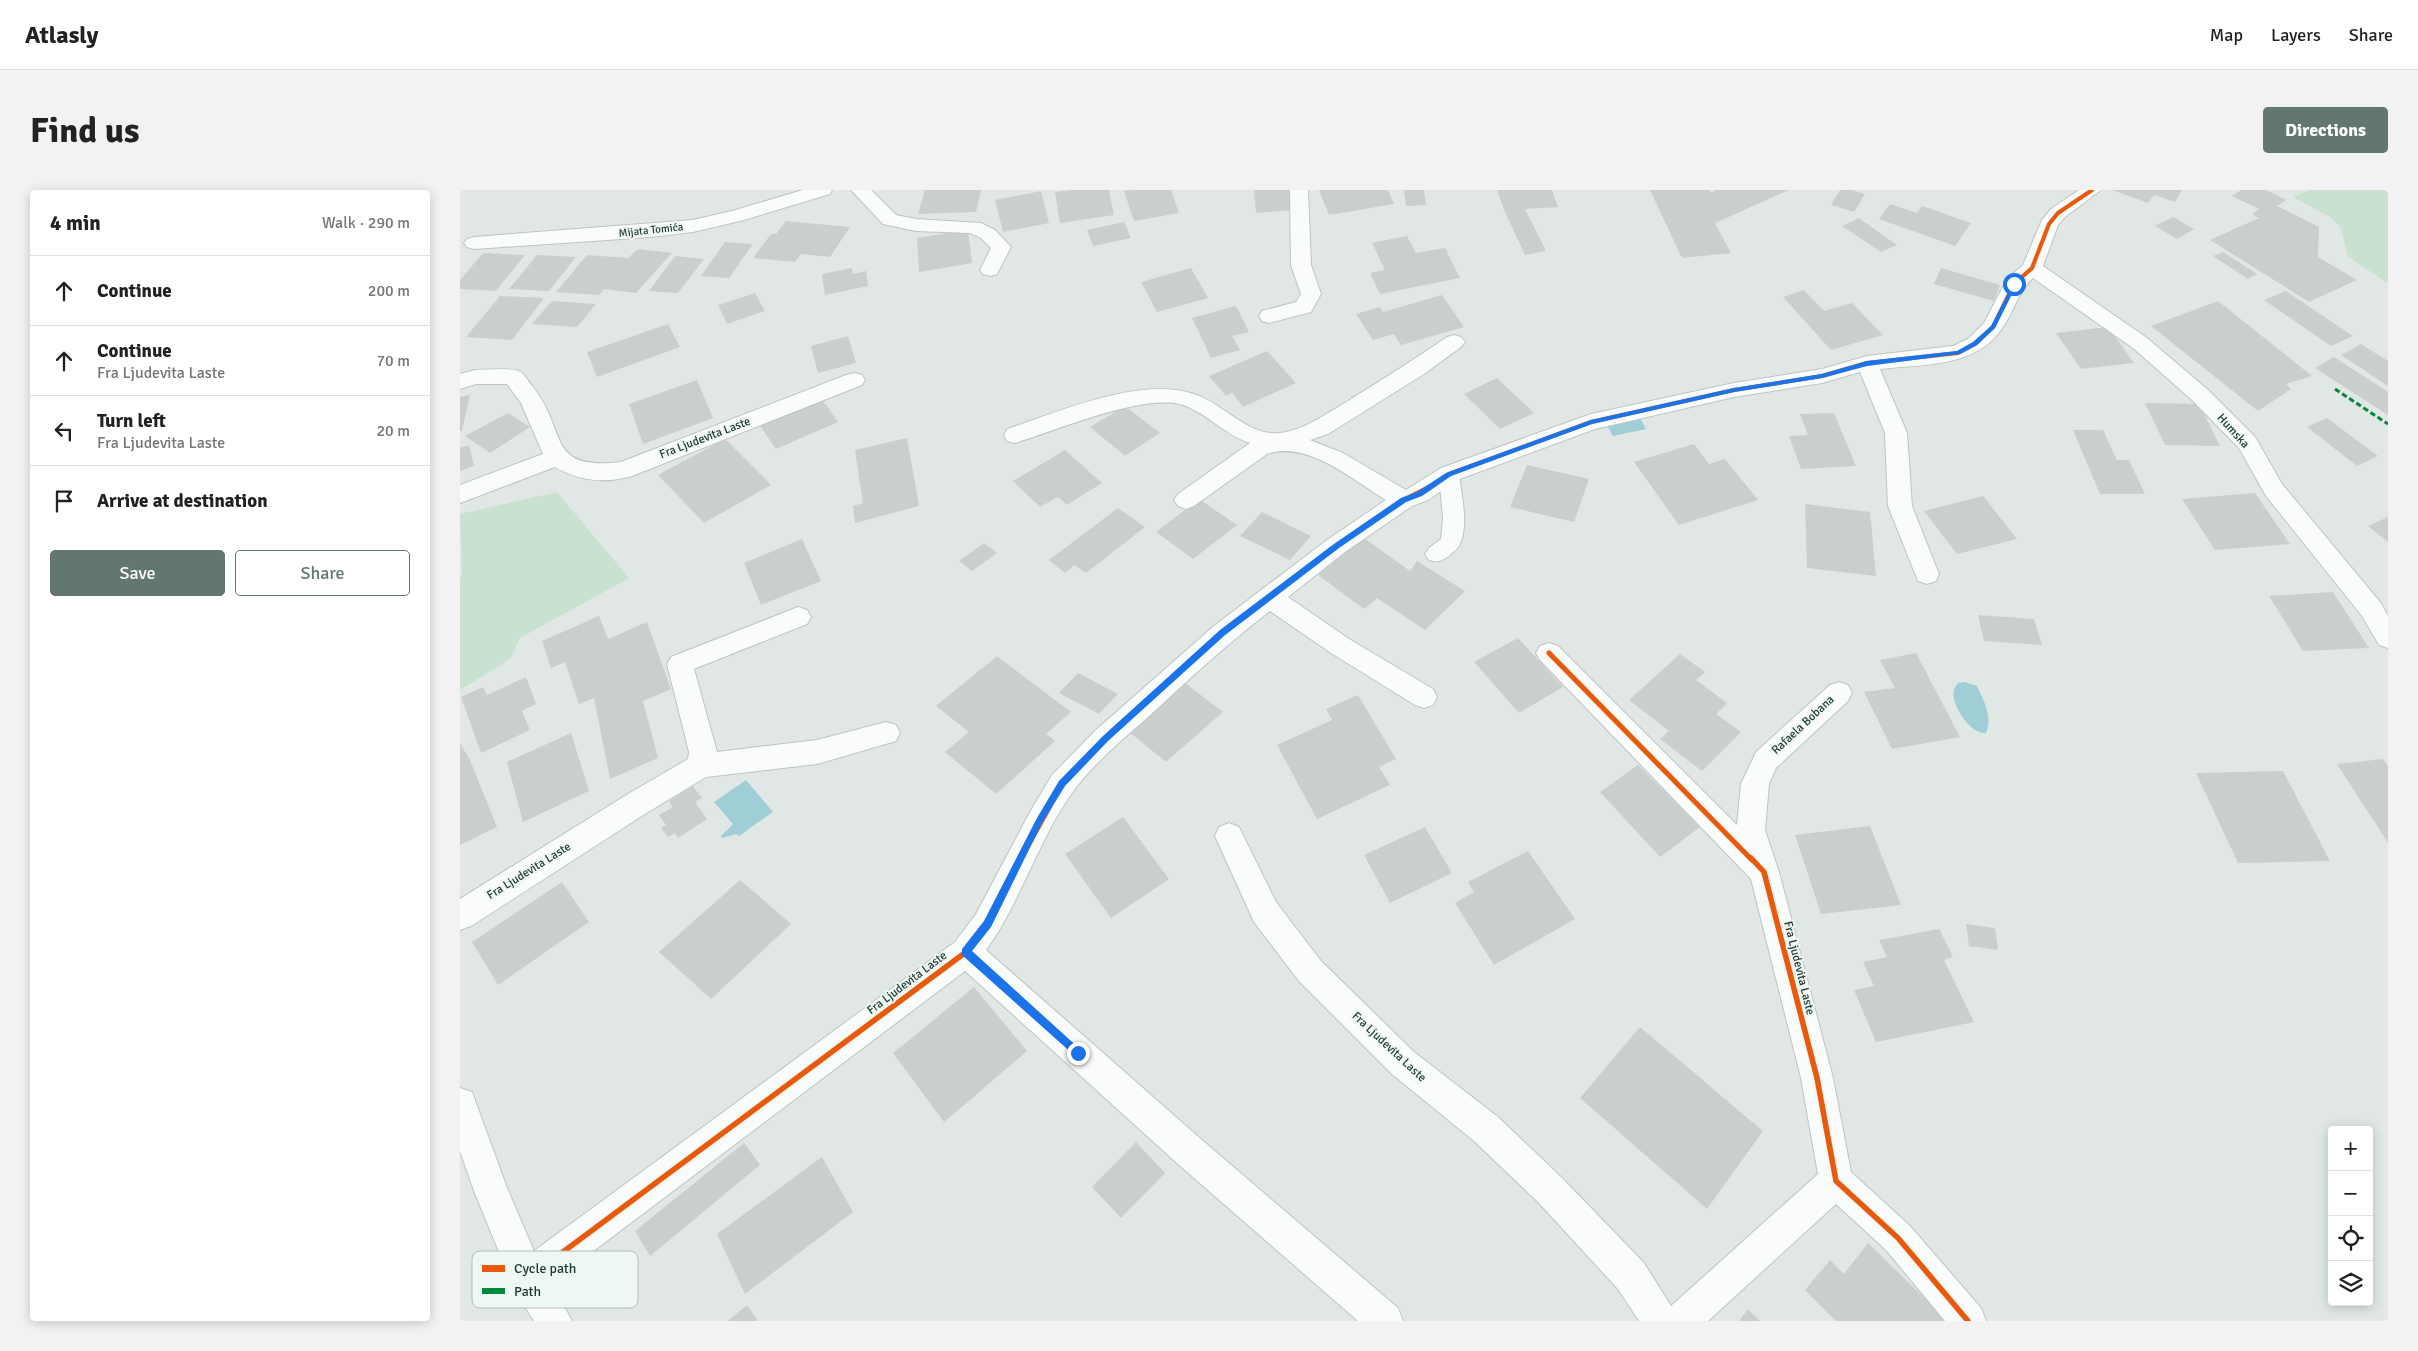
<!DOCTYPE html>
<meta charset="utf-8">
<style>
:root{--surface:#fff;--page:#f2f2f2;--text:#222;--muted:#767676;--line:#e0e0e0;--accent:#637671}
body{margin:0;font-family:Signika,sans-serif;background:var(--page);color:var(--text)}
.controls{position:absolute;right:15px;bottom:15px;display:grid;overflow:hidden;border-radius:5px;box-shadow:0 2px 12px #0003}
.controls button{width:45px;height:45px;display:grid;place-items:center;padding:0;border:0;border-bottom:1px solid var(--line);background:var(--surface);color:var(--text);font:25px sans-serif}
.stop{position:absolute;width:15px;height:15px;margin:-11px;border:4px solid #1a73e8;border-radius:50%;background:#fff}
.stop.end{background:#1a73e8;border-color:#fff;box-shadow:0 1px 5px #0008}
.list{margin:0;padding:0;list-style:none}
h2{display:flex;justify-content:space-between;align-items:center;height:65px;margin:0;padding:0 20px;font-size:21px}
h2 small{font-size:16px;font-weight:400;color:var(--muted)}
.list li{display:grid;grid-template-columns:32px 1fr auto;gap:15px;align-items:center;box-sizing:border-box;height:70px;padding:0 20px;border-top:1px solid var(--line)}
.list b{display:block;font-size:19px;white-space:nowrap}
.list p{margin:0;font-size:16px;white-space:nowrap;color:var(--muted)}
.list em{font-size:16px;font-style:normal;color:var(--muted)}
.actions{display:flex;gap:10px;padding:15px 20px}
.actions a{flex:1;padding:11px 0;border:1px solid var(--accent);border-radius:5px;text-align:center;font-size:18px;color:var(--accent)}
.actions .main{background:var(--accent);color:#fff}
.icon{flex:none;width:28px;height:28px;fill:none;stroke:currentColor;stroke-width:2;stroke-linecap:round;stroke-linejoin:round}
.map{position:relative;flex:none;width:1928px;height:1131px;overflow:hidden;border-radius:5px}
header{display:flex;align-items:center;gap:30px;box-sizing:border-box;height:70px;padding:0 25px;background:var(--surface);border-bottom:1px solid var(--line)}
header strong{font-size:24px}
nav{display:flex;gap:28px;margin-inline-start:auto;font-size:18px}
.intro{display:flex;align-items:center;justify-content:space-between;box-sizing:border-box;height:120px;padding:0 30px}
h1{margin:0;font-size:35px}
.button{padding:12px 22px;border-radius:5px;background:var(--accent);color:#fff;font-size:18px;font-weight:700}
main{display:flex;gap:30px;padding:0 30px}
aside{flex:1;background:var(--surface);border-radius:5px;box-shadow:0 2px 12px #0003}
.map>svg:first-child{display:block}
.green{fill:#c9e1d0}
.water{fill:#9fced7}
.building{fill:#cacfcd}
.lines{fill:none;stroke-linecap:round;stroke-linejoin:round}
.service-casing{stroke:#bec4c1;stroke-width:2}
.minor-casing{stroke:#bec4c1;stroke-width:2}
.service{fill:#fafbfb;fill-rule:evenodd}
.minor{fill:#fafbfb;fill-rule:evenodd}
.quiet{stroke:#00873e;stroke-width:3;stroke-dasharray:5.5 3;stroke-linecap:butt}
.cycleway-far2-casing{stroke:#eef7f2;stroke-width:6}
.cycleway-far1-casing{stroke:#eef7f2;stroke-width:8}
.cycleway-casing{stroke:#eef7f2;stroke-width:9}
.cycleway-far2{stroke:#e8590c;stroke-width:4}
.cycleway-far1{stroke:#e8590c;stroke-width:5}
.cycleway{stroke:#e8590c;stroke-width:5.5}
.route{fill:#1a73e8}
.labels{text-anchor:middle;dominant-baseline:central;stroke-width:4;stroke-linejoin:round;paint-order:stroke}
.far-street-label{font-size:11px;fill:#1f3933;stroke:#eef7f2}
.street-label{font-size:12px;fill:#1f3933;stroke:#eef7f2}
.key{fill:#eef7f2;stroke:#b0beb9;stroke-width:1}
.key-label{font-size:14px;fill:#1f3933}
</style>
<header>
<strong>Atlasly</strong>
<nav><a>Map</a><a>Layers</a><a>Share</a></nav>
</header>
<div class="intro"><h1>Find us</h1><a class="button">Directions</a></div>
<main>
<aside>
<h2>4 min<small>Walk · 290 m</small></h2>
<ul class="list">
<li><svg class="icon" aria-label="ahead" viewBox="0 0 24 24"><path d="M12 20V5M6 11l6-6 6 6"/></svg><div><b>Continue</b></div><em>200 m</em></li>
<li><svg class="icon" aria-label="ahead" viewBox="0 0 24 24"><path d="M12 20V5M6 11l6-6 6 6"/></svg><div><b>Continue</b><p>Fra Ljudevita Laste</p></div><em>70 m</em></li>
<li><svg class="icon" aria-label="left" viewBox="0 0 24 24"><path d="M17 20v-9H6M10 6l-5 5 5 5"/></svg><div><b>Turn left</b><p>Fra Ljudevita Laste</p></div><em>20 m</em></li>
<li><svg class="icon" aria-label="arrive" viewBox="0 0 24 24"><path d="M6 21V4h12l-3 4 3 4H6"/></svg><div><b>Arrive at destination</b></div></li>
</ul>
<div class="actions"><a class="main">Save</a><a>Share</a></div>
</aside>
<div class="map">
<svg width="1928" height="1131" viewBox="0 0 1928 1131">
<rect width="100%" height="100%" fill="#e1e7e4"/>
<path class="green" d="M1849 0H1928V93L1888 67 1881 38 1870 27 1833 7Z
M97 302 169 388 60 448 50 469 0 500V388L2 385 0 324Z"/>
<path class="water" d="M1178 224 1186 239 1153 246 1145 232Z
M1504 492 1517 496C1524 512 1533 526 1526 543 1511 545 1490 514 1494 500 1494 498 1496 496 1498 493Z
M286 590 313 622 279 646 277 644 262 648 261 646 273 634 254 612Z"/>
<path class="building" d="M465 0H521L516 22 458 24Z
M611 0H649L654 25 600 33 595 2Z
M671 0H711L719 23 674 31 664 1Z
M794 0H831L833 20 796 23Z
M859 0H928L934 14 869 25Z
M944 0H964L966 15 946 16Z
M1037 0H1092L1098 17 1065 19 1086 61 1065 65 1045 22Z
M1190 0H1249L1251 3 1256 0H1329L1255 33 1271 63 1222 68Z
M1380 0H1392L1405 4 1394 22 1371 15Z
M1652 0H1722L1715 12 1694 5 1688 13Z
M1781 0H1806L1826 10 1817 16 1859 37 1858 67 1897 90 1849 112 1750 50 1799 28 1792 24 1799 19 1772 6Z
M581 1 589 33 543 42 535 10Z
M1430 14 1457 23 1462 16 1511 33 1495 56 1419 29Z
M1713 27 1734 39 1717 49 1695 36Z
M1399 28 1424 46 1437 55 1421 62 1382 36Z
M326 31 390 37 370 67 341 64 335 72 293 68 311 44H316Z
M664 32 671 48 633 56 627 40Z
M508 40 512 73 459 82 457 48Z
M947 46 956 63 985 58 1000 88 920 104 910 83 925 80 912 53Z
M265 52 293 54 269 88 241 86Z
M178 59 212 63 176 103 144 99 139 105 96 102 127 65 168 68Z
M1763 62 1797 84 1788 89 1753 66Z
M23 63 65 65 36 101 0 99V90Z
M77 65 116 67 89 101 49 99Z
M215 66 244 69 218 103 189 101Z
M392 78 393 84 406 81 408 96 365 105 362 84Z
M731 78 748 108 697 122 681 92Z
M1481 78 1540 95 1534 111 1474 94Z
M1344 100 1364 121 1392 113 1423 145 1371 160 1323 107Z
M1826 101 1893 146 1871 156 1804 110Z
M295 103 305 121 267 134 258 115Z
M982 105 1004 137 941 155 934 144 913 150 896 124 920 117 923 122Z
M40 106 84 108 52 150 6 147Z
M92 111 136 114 117 137 72 134Z
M1758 111 1852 186 1826 194 1831 199 1798 221 1691 136Z
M776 116 789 142 772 146 780 160 751 168 732 128Z
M208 134 220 157 137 187 127 162Z
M1648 137 1674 173 1621 179 1596 143Z
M388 146 396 173 358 183 351 156Z
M1901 154 1928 171V196L1881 165Z
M807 161 836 193 783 217 772 203 766 206 749 186Z
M1874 167 1928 202V225L1855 178Z
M1037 188 1074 223 1040 239 1004 204Z
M237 190 253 228 183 254 169 214Z
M10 205 2 241H0V207Z
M362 209 378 232 316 259 300 236Z
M1685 213 1739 214 1760 256 1705 255Z
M665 216 700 243 665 266 630 237Z
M48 223 70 237 30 263 5 246Z
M1374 223 1396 276 1341 279 1329 246 1348 245 1340 224Z
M1867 228 1918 266 1897 276 1847 237Z
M1613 240H1643L1657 270H1669L1685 304H1640Z
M447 248 459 316 395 333 393 316 403 313 395 260Z
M265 249 311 295 244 333 198 285Z
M1234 254 1249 274 1265 269 1298 310 1219 335 1174 272Z
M9 255 14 276 0 281V258Z
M605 260 642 293 607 315 598 307 580 317 553 291Z
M1067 275 1129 289 1114 332 1050 317Z
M1795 303 1830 354 1755 360 1722 309Z
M1523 306 1557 349 1497 364 1464 321Z
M739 309 777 335 733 369 696 342Z
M1345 314 1410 322 1416 386 1347 378Z
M658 318 685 337 626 383 614 375 605 383 589 370Z
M802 322 851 346 830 370 780 346Z
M1928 327V352L1908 336Z
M904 348 950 381 957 371 1005 401 965 440 917 408 904 419 858 385Z
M342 349 361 391 301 415 284 373Z
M524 353 537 363 512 381 499 371Z
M1873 402 1909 458 1843 461 1809 406Z
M1518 425 1574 429 1582 455 1524 451Z
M139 426 148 449 187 432 211 499 183 511 198 568 150 589 134 508 119 514 105 472 91 478 82 451Z
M1058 448 1103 497 1059 523 1014 472Z
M1456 463 1500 547 1432 559 1404 502 1435 498 1420 470Z
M1220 464 1245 482 1236 490 1267 513 1256 524 1281 542 1242 581 1200 549 1209 541 1169 510Z
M537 466 611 522 586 544 595 551 536 604 485 562 509 542 476 516Z
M618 483 658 504 639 524 599 503Z
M66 487 76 514 62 521 70 540 21 563 1 507 23 497 27 505Z
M725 493 763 522 706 572 668 541Z
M898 505 936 569 919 577 930 595 857 629 817 555 872 530 866 519Z
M111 543 129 601 63 632 47 572Z
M0 553 10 570 37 637 0 655Z
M1923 569 1928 576V653L1877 574Z
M1178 575 1240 637 1200 667 1140 602Z
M1823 581 1870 671 1778 673 1736 583Z
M233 596 242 608 235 612 247 629 218 648 215 643 208 647 201 638 206 635 199 625 213 617 209 611Z
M663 627 709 689 651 728 605 664Z
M1410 636 1441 715 1361 724 1335 645Z
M965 637 992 683 930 713 904 665Z
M1068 661 1115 729 1034 775 995 713 1014 702 1008 692Z
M280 690 331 734 251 809 199 762Z
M102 692 129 732 38 795 12 752Z
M1506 734 1535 738 1538 760 1509 756Z
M1479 739 1493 767 1484 770 1514 832 1416 852 1394 800 1414 796 1403 772 1427 767 1419 750Z
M514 797 567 861 484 932 433 863Z
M1180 837 1303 941 1247 1019 1120 908Z
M676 952 705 983 661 1028 632 997Z
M284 953 300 975 190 1066 175 1041Z
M362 967 393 1022 285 1104 257 1044Z
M1408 1053 1488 1131H1376L1345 1100 1370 1070 1384 1084Z
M287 1115 298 1131H268Z
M1288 1119 1300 1131H1279Z"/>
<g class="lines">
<g class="service-casing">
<path id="service" d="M989 277 996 279 999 284C1001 304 1009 334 1000 354 998 359 994 361 990 365 982 371 978 373 969 370L965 364 969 358 981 349 983 328 979 284 982 279Z"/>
</g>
<g class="minor-casing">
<path id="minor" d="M343 0H372L370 4 284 30 233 42 191 47 14 59 7 57 4 53 7 49 14 47 233 30 272 21Z
M391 0H411L436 25 456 29 521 33 535 40 551 57 537 84 530 86 523 84 520 80 531 58 521 48 510 43 456 41 423 34Z
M830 0H848L851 75 861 104 851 122 809 133 802 131 799 126 802 121 836 112 841 104 831 75Z
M1619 0H1641L1605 27 1598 35 1583 76 1687 148 1748 200 1795 247 1822 294 1920 412 1928 426V458L1919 455 1902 426 1806 306 1779 258 1732 210 1673 158 1573 88C1557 103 1554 123 1541 140 1514 178 1462 174 1420 179L1447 243 1452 316 1479 384 1476 391 1467 394 1458 391 1428 316 1425 243 1400 182 1362 193 1274 207 1135 239 997 290 968 310 952 316 885 362 828 407 889 449 973 499 977 507 973 515 964 518 955 515 871 463 810 421C767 454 727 491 687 528 662 550 631 576 612 603 577 652 561 712 526 760L742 950 938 1118 943 1131H898L718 974 505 781 91 1093 112 1131H74L55 1101 14 1001 0 961V898L12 902 47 998 74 1061 495 752 516 724 570 622 592 585 636 540 754 436 867 350 926 310C892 290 848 250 807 264L734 316 726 319 718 316 714 310 718 304 790 253C764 245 744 220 719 214 679 205 595 241 555 253L547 251 544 245 547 239C599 222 680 186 734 204 763 213 787 246 819 243 844 241 867 223 888 211 921 190 954 170 987 147L994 145 1001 147 1005 152 1001 157 964 184 868 244 850 250 883 263 946 300 981 278 1131 224 1274 193 1362 179 1407 166 1493 156 1508 149 1524 133 1547 89 1563 75 1582 30 1591 19Z
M15 180C25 180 53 177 61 182 66 186 69 193 73 197 108 241 85 281 161 272L386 185 394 183 402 185 405 190 402 195 172 286C145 294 119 291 95 277L0 313V295L83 264 61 213 47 194H16L0 199V184Z
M338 417 347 420 351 427 347 434 234 479 257 562 357 550 426 532 436 535 440 543 436 551 357 574 246 587 188 622 11 736 0 740V709L168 604 228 569 229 562 207 474 211 467Z
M1089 453 1098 456 1277 635 1281 594 1296 562 1370 495 1379 492 1388 495 1392 503 1388 511 1316 578 1309 594 1305 640 1319 682 1373 888 1391 982 1450 1036 1521 1118 1526 1131H1485L1426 1060 1376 1014 1248 1131H1179L1158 1099 1078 1012 1014 951 932 884 839 791 794 732 755 646 759 637 769 633 779 637 816 712 861 771 954 862 1038 927 1102 988 1184 1073 1211 1116 1358 984 1341 888 1291 689 1080 470 1076 463 1080 456Z"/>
</g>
<use href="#service" class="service"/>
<use href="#minor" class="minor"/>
<path class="quiet" d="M1875 199 1928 234"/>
<g class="cycleway-far2-casing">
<path id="cycleway-far2" d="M968 299 989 284 1131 232 1274 200 1362 186 1407 173 1498 163 1515 154 1533 137 1554 94 1572 78 1589 34 1598 23 1632 0"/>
</g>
<g class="cycleway-far1-casing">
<path id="cycleway-far1" d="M1089 463 1292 670
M560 670 602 594 646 548 763 443 876 356 944 310 970 297"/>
</g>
<g class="cycleway-casing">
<path id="cycleway" d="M1291 668 1304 682 1357 888 1376 991 1438 1048 1508 1131
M68 1088 506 762 527 734 561 668"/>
</g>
<use href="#cycleway-far2" class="cycleway-far2"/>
<use href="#cycleway-far1" class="cycleway-far1"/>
<use href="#cycleway" class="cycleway"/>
</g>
<path class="route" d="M1554 92 1557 94 1535 138 1517 155 1500 164 1407 176 1362 188 1274 202 1132 234 991 286 962 306 946 312 879 358 765 445 648 551 605 596 582 633 531 737 512 761 621 860V866H615L502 765V759L524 731 577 628 599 591 643 546 760 440 874 354 941 308 957 302 986 283 1131 230 1274 198 1362 184 1407 171 1497 161 1513 152 1531 136Z"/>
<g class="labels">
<g class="far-street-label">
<text transform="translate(191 40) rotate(-6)">Mijata Tomića</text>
</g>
<g class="street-label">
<text transform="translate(1773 241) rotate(48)">Humska</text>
<text transform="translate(245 248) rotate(-21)">Fra Ljudevita Laste</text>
<text transform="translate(1343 535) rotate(-43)">Rafaela Bobana</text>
<text transform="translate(69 681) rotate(-32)">Fra Ljudevita Laste</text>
<text transform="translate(1339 778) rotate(76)">Fra Ljudevita Laste</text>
<text transform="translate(447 793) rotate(-37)">Fra Ljudevita Laste</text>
<text transform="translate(929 857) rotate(43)">Fra Ljudevita Laste</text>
</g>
</g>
<rect x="12" y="1061" width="166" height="57" rx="8" class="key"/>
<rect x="22" y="1075" width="23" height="7" fill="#e8590c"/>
<rect x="22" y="1098" width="23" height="6" fill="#00873e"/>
<g class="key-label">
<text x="54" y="1083">Cycle path</text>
<text x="54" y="1106">Path</text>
</g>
</svg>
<div class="controls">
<button>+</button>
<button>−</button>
<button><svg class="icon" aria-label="locate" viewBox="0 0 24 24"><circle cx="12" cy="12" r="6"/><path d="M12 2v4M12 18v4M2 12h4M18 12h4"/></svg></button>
<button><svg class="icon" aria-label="layers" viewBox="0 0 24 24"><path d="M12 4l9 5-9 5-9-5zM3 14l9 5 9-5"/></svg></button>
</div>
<div class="stop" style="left:1554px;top:94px"></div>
<div class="stop end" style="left:618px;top:863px"></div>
</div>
</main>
